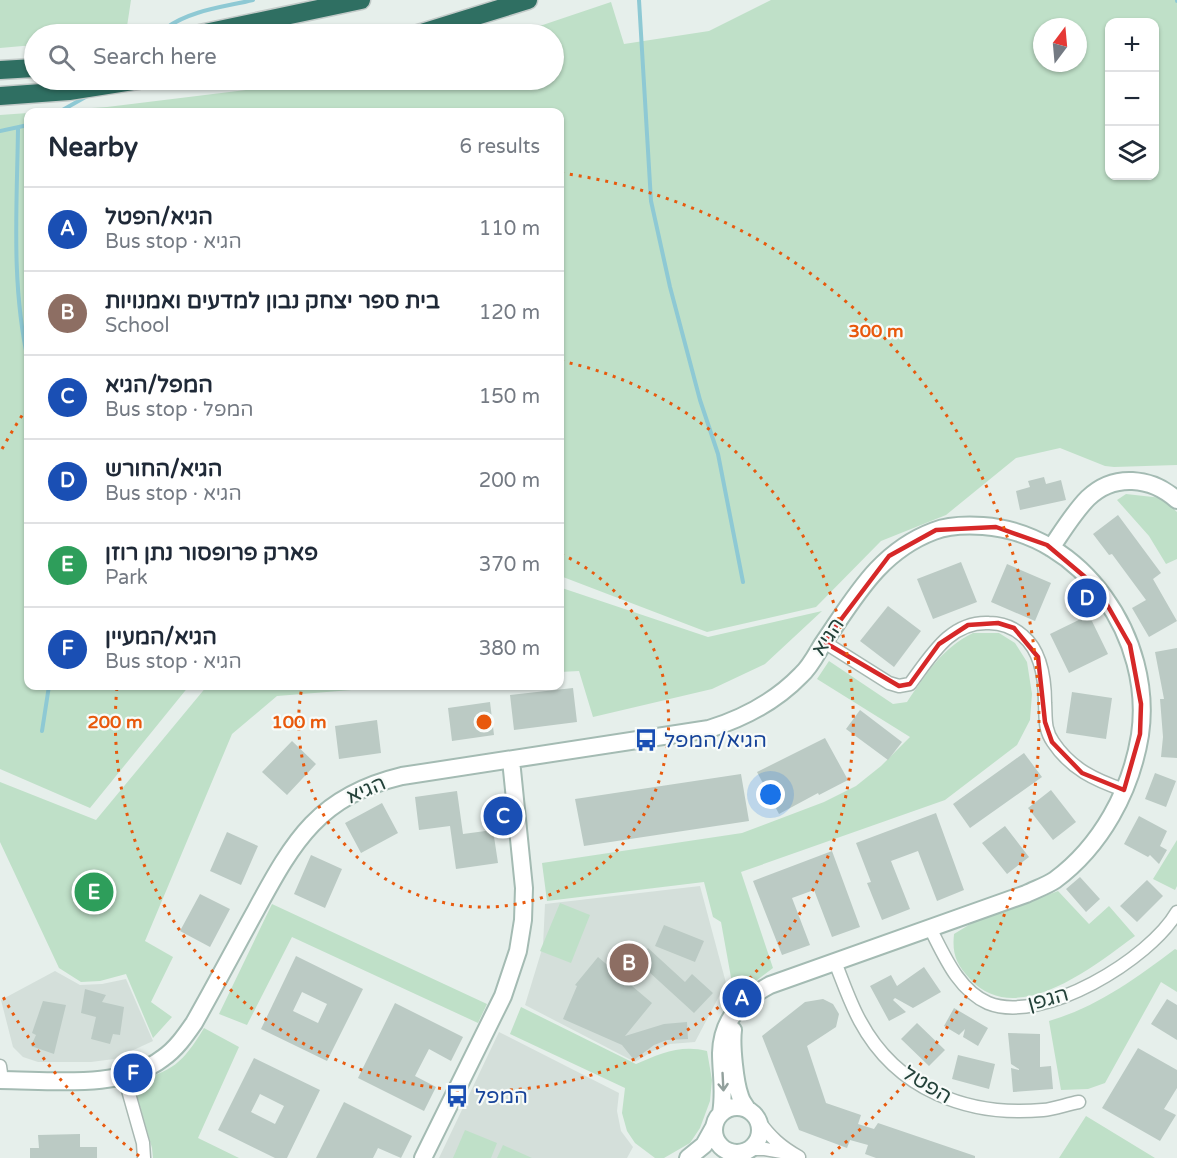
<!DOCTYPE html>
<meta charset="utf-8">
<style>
:root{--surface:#fff;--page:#f2f2f3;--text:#1f2937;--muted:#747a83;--line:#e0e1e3;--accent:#111827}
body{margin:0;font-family:"Varela Round","Noto Sans Hebrew",sans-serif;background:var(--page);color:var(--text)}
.controls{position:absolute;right:18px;top:18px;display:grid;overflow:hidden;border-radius:12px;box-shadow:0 2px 4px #0004}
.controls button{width:54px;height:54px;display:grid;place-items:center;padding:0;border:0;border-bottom:2px solid var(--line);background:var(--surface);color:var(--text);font:30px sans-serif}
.compass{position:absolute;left:1033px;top:18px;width:54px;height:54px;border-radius:50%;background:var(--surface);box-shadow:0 2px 4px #0004;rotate:16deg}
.you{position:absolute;left:771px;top:795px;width:21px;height:21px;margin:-15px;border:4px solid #fff;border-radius:50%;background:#1a73e8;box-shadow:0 0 0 9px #1a73e833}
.badge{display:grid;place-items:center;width:39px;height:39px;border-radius:50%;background:var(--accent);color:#fff;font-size:20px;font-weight:700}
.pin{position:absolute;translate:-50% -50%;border:3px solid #fff;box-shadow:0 2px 6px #0006}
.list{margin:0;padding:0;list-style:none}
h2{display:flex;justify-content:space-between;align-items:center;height:78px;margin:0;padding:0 24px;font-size:26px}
h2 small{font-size:20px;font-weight:400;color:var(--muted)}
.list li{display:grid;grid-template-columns:39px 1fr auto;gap:18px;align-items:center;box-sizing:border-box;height:84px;padding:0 24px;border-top:2px solid var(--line)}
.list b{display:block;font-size:22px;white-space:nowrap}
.list p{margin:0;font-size:20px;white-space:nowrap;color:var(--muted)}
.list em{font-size:20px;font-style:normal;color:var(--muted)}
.icon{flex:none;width:33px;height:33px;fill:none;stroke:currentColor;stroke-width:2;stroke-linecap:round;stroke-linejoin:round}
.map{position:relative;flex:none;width:1177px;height:1158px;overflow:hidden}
.search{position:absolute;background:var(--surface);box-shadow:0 2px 4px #0004;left:24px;top:24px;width:540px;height:66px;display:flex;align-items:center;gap:15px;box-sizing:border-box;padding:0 21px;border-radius:33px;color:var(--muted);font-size:22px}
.panel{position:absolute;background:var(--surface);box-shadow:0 2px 4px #0004;left:24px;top:108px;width:540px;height:582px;border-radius:12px}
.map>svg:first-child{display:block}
.built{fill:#d4dfda}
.green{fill:#bfe0c8;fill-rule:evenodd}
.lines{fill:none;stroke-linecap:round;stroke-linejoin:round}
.stream{stroke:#8ec9d4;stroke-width:4}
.building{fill:#bbcac4;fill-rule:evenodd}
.street-casing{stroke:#a8b8b2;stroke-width:15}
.secondary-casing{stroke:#a4bbb3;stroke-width:20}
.highway-casing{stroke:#c2cac8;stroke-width:21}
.street{stroke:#fff;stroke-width:12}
.secondary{stroke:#fff;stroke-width:16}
.highway{stroke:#2f6f62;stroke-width:18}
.oneway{stroke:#92a09c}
.marked{fill:none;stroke:#d62828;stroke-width:4.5;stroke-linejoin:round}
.ring{fill:none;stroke:#e8590c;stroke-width:3;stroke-dasharray:3 6}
.labels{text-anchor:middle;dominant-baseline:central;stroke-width:4.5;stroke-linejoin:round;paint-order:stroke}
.street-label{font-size:21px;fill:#24423a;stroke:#f7fbf9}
.transit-label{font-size:21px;fill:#164399;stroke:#f7fbf9;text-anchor:start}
.centre{fill:#e8590c;stroke:#f7fbf9;stroke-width:3}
.ring-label{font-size:18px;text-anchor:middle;font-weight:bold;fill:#e8590c;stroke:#f7fbf9;stroke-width:4.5;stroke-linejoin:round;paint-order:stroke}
</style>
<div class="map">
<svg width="1177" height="1158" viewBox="0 0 1177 1158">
<rect width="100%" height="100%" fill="#e6efeb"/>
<path class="built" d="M700 886 726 983 695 1042 670 1044 653 1051 635 1062 525 1005 543 946 545 904Z
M55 971 80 985 102 984 126 979 153 1041 114 1059 91 1062H38L23 1057 13 1047 1 1000Z
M499 1032 619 1093 617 1111 621 1131 633 1147 627 1158H439Z"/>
<path class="green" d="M0 0H131L126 33 115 34H34V45L0 48Z
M771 0H1177V465L1114 467 1105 466 1060 448 1016 458 946 515 881 541 816 607 707 632 563 577 562 588 708 637 822 611 765 664 712 689 593 717 579 671 560 672V112H31L107 107 327 80H554V34H516L611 2 624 44 709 31ZM1110 22H1154V176H1110ZM1042 27H1078V63H1042Z
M28 113V686H189L90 808 0 769V115Z
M1126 494 1162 498 1177 512V559L1166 564 1149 536 1117 500Z
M973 633H999L1015 643 1027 662 1032 694 1030 720 1017 745 945 800 741 872 773 968 736 996 728 988 732 983 721 922 713 917 704 882 547 901 542 863 742 833 824 802 856 786 881 766 910 737 817 679 829 661 893 704 907 702C927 673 941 649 973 633Z
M207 686H401L277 696 232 734 145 941 173 957 151 1002 172 1017 153 1038 126 974 100 981 81 982 59 968 0 842V782L96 820Z
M1177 840V886L1175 890 1153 879Z
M1058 891 1089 924 1109 906 1135 936C1095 965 1017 1030 970 979 956 964 952 954 954 934L972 923Z
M560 903 590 915 571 963 540 951Z
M272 904 487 1004 478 1023 292 937 247 1025 219 1014Z
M1175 949 1177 950V992L1161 982 1105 1083 1088 1089 1061 1090 1049 1021C1097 1007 1135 979 1175 949Z
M521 1007 636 1064C659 1054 681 1044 707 1051L712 1080 710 1101 700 1128 690 1143 664 1158H655L635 1143 627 1131 622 1113 625 1088 510 1034Z
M204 1028 239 1047 198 1138 239 1158H153L152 1148 133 1082C173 1071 182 1064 204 1028Z
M1086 1116 1155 1158H1059Z
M465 1130 497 1143 491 1158H453Z
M503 1145 532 1158H497Z"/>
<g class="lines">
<path class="stream" d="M639 0 651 201 670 287 700 400 718 454 743 582
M1177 0V1
M166 28C191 10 224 7 253 0
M59 112 89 95
M18 129C17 205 11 285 28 360
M0 131 28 125
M42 731 49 686"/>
</g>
<path class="building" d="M1044 477 1046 484 1061 480 1066 500 1020 510 1016 491 1030 487 1028 481Z
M1118 515 1161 573 1153 579 1177 621 1149 637 1132 608 1146 600 1112 554 1109 555 1093 534Z
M961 562 977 602 933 619 917 579Z
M1007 564 1051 583 1035 621 991 602Z
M888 606 921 631 894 667 860 641Z
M1089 615 1108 654 1069 673 1050 634Z
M1177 648V758L1161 757 1163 737 1160 699H1164L1155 652Z
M573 688 577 722 514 730 510 695Z
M1072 692 1112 698 1106 739 1066 733Z
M490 702 494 735 452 741 448 708Z
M860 710 902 742 888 760 846 729Z
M377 720 381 753 339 759 335 726Z
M825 738 848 780 819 795 818 793 779 814 757 772Z
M292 741 316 764 287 795 262 772Z
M1024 753 1042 777 970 828 953 804Z
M1155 773 1176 781 1166 807 1145 799Z
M741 774 749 821 584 846 575 799Z
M1051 790 1076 822 1053 840 1028 808Z
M457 791 463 834 493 830 498 863 456 869 450 826 419 830 415 797Z
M382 803 398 833 361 853 345 823Z
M936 813 964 890 937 901 918 851 891 861 910 909 882 920 867 883 871 882 856 843Z
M1139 816 1167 831 1160 846 1167 850 1159 864 1150 855 1148 857 1124 844Z
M1005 826 1029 857 1007 874 982 843Z
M227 832 258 846 241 885 210 871Z
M832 851 860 927 832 937 814 890 792 898 810 945 782 955 753 881Z
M311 855 342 869 325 908 294 894Z
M1080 877 1100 899 1086 912 1066 889Z
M1147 880 1163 896 1137 922 1120 906Z
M200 894 230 909 210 947 180 931Z
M664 925 704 941 695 962 655 946Z
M648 948 685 982 692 974 713 993 694 1013 637 961Z
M296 956 363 989 327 1061 261 1029ZM302 992 327 1004 318 1023 293 1011Z
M598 957 652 1003 625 1036 664 1024 687 1022 688 1039 667 1040 654 1045 634 1060 622 1045 563 1019 577 986 575 985Z
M924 967 941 992 913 1008 895 998 893 1000 906 1012 889 1021 870 986 891 975 897 986Z
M85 989 106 995 102 1002 124 1007 120 1035 113 1034 110 1044 91 1039 96 1017 81 1013Z
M823 999 833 1004 839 1014 836 1027 807 1046 826 1103 861 1115 858 1124 874 1129 878 1123 975 1156V1158H876L865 1154 868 1145 850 1140 847 1148 799 1130 762 1036 805 1002Z
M1167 999 1177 1005V1040L1151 1024Z
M43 1001 66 1005 54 1054 31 1046 36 1035 32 1033Z
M395 1003 463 1037 451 1061 429 1049 415 1076 436 1087 424 1111 358 1078Z
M954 1008 988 1028 978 1046 963 1037 965 1029 959 1035 944 1026Z
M917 1023 945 1050 929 1066 901 1039Z
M1008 1033 1040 1034V1067L1051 1066 1053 1089 1013 1092 1011 1068 1019 1070V1069L1011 1064Z
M1138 1048 1177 1070V1088L1164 1109 1176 1115 1160 1141 1102 1108Z
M958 1055 995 1064 989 1089 952 1079Z
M254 1058 320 1090 287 1158H275L218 1130ZM260 1094 284 1106 275 1124 251 1112Z
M344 1102 412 1136 401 1158 378 1148 373 1158H316Z
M80 1134V1147H97V1158H30V1148H39L38 1135Z"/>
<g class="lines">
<g class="street-casing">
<path id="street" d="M824 642 889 683 899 686 910 684C931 656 950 621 989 623 1003 623 1013 627 1023 636 1041 651 1045 680 1045 703 1046 718 1044 729 1053 742 1071 769 1095 780 1124 790
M930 928C944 955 958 990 988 1003 1042 1025 1150 959 1177 912
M835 962C843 982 850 1003 860 1021 897 1090 968 1117 1043 1110 1055 1109 1067 1104 1079 1102
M0 1066 2 1080
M124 1076 143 1143 144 1158
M758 1120C770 1137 781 1147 799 1157
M750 1149H765L787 1153"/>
</g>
<g class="secondary-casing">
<path id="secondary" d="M1051 548C1062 532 1074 512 1088 498 1114 473 1151 477 1177 500
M733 1030C731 1045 735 1083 740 1096 741 1101 745 1105 747 1109
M0 1080C50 1080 122 1090 163 1058 176 1049 185 1036 194 1023 215 986 235 948 256 910 294 840 319 796 402 776L709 729C744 718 775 702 801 675 810 667 816 655 822 645 854 599 878 552 934 531 949 525 967 525 983 526 1083 533 1154 639 1140 735 1131 791 1101 846 1055 880 1046 886 1036 889 1026 894L770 985C742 1000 722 1018 721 1053 721 1073 725 1092 721 1113
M714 1130a23 23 0 1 1 46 0a23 23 0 1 1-46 0Z
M423 1158 503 996 518 951 523 920 524 888 511 760
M688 1158 704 1145 714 1127"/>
</g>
<g class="highway-casing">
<path id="highway" d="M200 34 361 0
M418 34 528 0
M0 70 34 68
M0 96 69 91 139 80"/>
</g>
<use href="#street" class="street"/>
<use href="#secondary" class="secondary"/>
<use href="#highway" class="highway"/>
</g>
<defs><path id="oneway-shaft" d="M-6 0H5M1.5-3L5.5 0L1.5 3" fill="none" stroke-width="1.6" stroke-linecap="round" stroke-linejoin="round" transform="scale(1.5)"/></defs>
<use class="oneway" href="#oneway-shaft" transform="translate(723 1082) rotate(87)"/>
<path class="marked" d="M996 527 1047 545 1097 587 1130 645 1141 704 1140 734 1124 790 1082 773 1052 742 1045 722 1038 657 1014 628 998 623 968 625 939 644 910 684 899 686 824 642 889 556 936 530Z"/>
<g class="ring">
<path d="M561 554A185 185 0 1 1 302 687"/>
<path d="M561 361A369 369 0 1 1 117 687"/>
<path d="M139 1156A554 554 0 0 1 2 995M2 449A554 554 0 0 1 27 408M561 173A554 554 0 0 1 829 1156"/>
</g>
<defs>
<g id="bus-bare" transform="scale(1.8)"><path d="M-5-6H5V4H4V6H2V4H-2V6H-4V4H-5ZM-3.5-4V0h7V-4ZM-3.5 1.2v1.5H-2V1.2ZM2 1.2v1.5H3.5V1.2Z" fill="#1a4fb4" stroke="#f7fbf9" stroke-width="2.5" paint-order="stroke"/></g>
</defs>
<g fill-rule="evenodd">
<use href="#bus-bare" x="646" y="740"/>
<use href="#bus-bare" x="457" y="1096"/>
</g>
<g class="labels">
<g class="street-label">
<text transform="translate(828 637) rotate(-56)">הגיא</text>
<text transform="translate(366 790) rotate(-23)">הגיא</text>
<text transform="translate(1048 999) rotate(-15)">הגפן</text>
<text transform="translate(927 1085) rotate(31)">הפטל</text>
</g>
<g class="transit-label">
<text x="664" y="740">הגיא/המפל</text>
<text x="475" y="1096">המפל</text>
</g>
</g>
<circle cx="484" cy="722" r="9" class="centre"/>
<g class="ring-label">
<text x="876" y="337">300 m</text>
<text x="299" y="728">100 m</text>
<text x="115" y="728">200 m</text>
</g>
</svg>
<div class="controls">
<button>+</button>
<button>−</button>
<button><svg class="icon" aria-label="layers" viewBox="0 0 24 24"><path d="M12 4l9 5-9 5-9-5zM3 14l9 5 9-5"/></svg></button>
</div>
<svg class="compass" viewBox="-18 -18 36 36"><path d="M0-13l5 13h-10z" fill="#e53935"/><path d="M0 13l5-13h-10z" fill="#747a83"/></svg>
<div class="you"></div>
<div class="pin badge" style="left:742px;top:998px;background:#1a4fb4">A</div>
<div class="pin badge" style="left:629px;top:963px;background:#8d6e63">B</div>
<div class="pin badge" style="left:503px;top:816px;background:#1a4fb4">C</div>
<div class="pin badge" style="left:1087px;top:598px;background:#1a4fb4">D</div>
<div class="pin badge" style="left:94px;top:892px;background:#2e9e5b">E</div>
<div class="pin badge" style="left:133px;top:1073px;background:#1a4fb4">F</div>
<div class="search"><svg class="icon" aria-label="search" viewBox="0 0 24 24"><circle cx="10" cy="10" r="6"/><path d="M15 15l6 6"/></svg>Search here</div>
<section class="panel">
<h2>Nearby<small>6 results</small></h2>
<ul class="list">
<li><span class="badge" style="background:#1a4fb4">A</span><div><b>הגיא/הפטל</b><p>Bus stop · הגיא</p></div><em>110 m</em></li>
<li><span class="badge" style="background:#8d6e63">B</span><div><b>בית ספר יצחק נבון למדעים ואמנויות</b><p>School</p></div><em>120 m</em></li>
<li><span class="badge" style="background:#1a4fb4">C</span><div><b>המפל/הגיא</b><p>Bus stop · המפל</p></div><em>150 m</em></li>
<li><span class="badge" style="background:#1a4fb4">D</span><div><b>הגיא/החורש</b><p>Bus stop · הגיא</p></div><em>200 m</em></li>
<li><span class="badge" style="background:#2e9e5b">E</span><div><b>פארק פרופסור נתן רוזן</b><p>Park</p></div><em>370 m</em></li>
<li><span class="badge" style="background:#1a4fb4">F</span><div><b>הגיא/המעיין</b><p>Bus stop · הגיא</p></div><em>380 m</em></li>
</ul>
</section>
</div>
